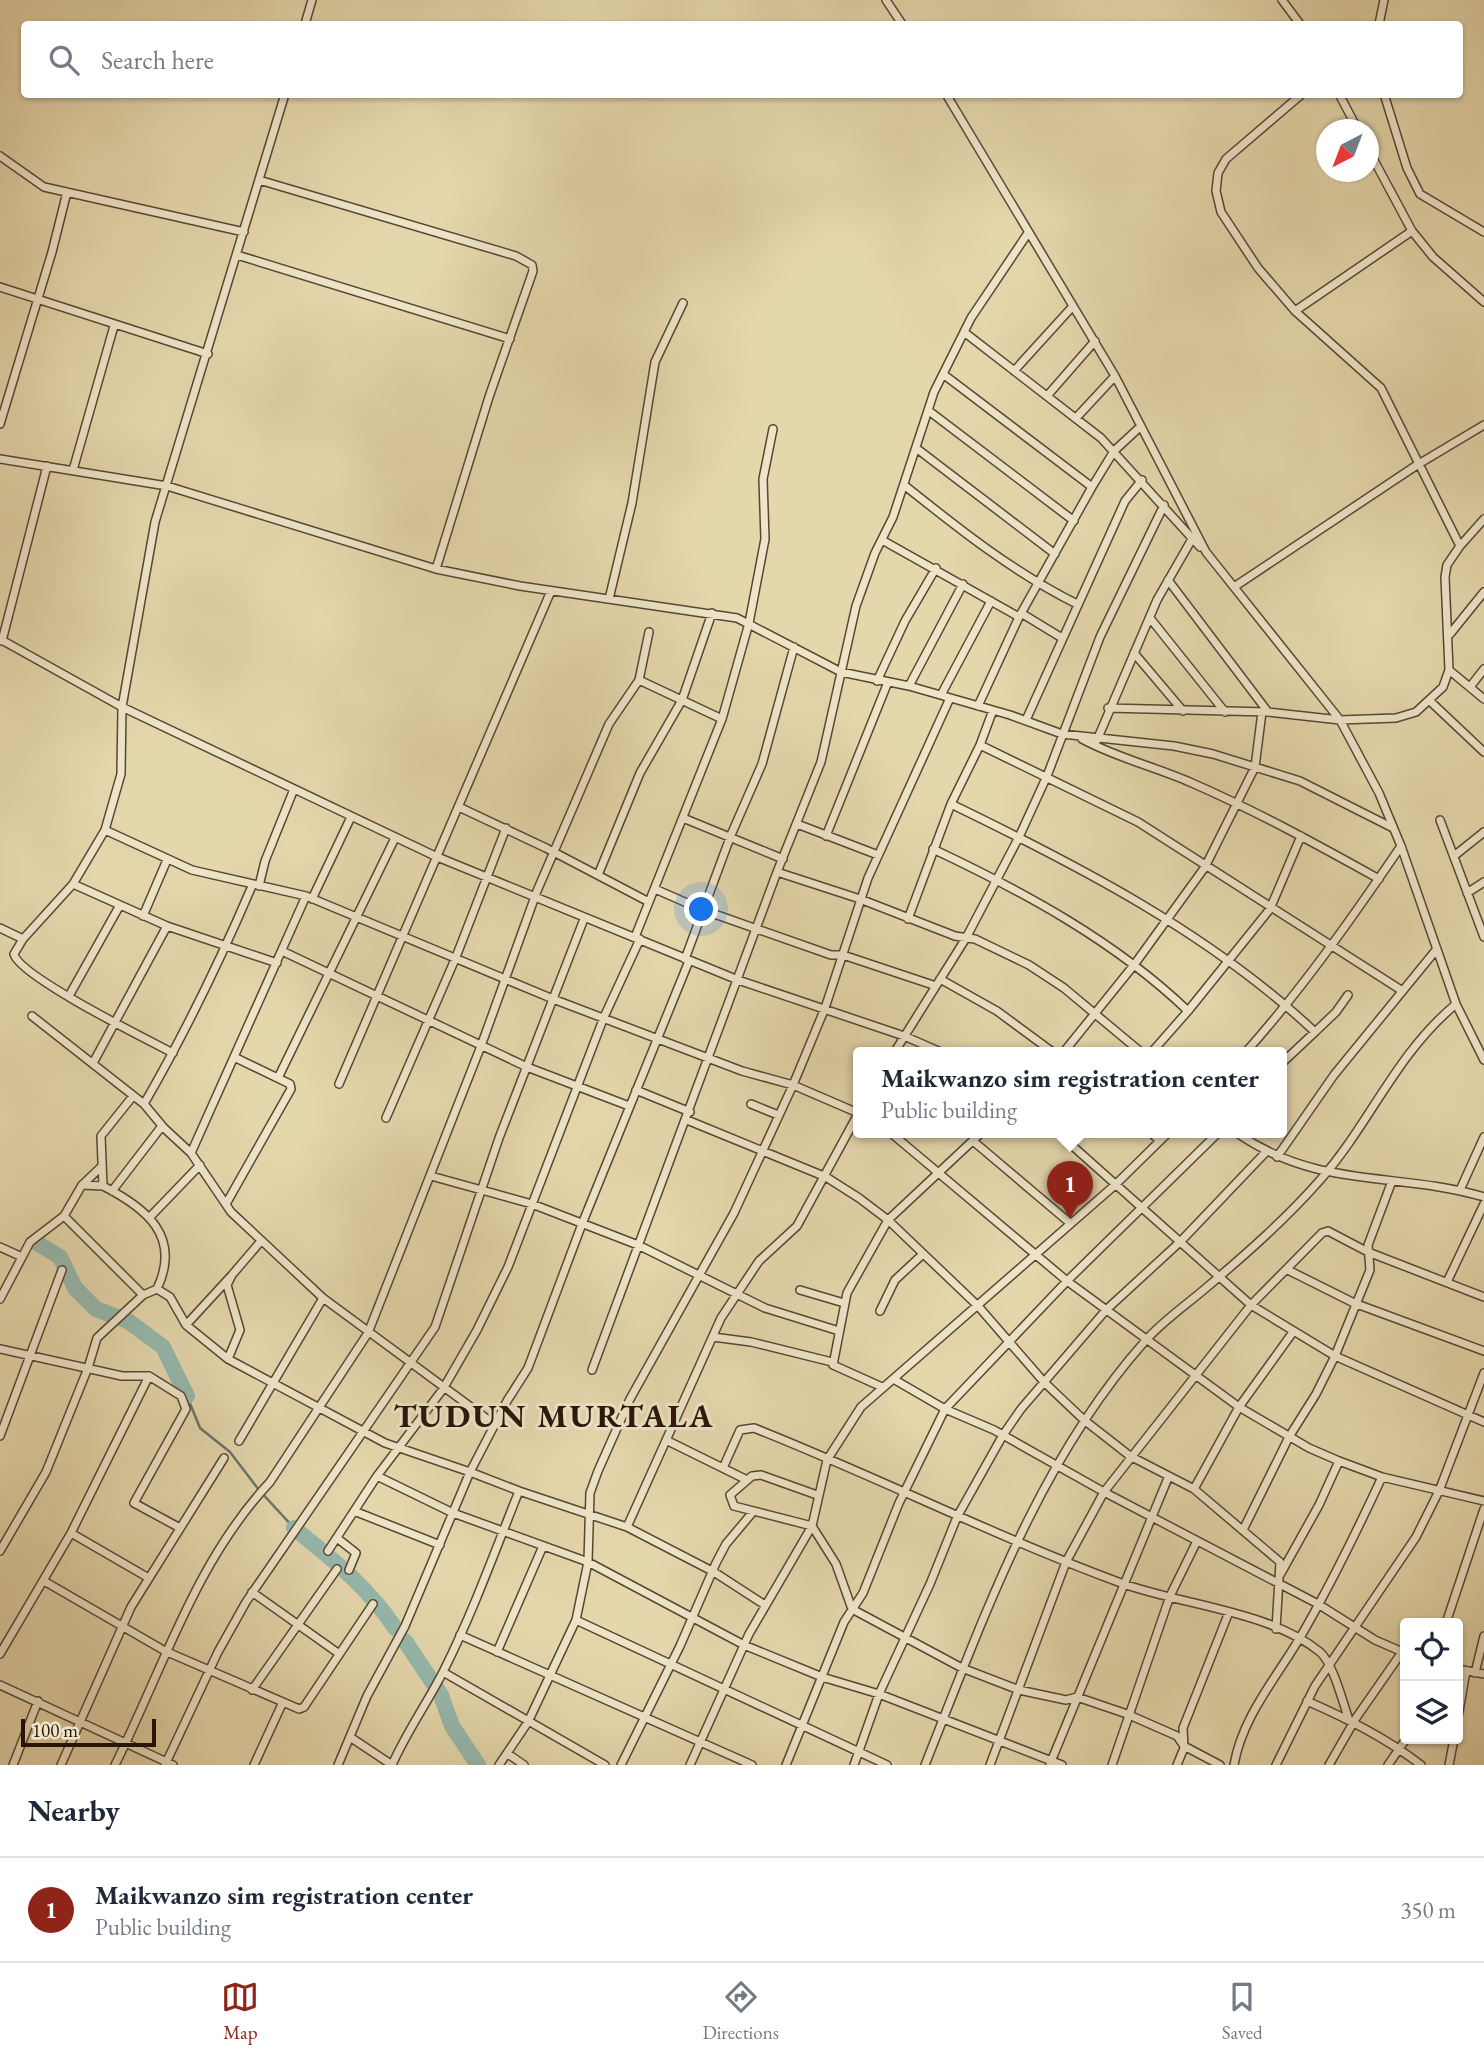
<!DOCTYPE html>
<style>
:root{--surface:#fff;--page:#f6f6f7;--text:#1f2937;--muted:#747a83;--line:#e0e1e3;--accent:#8f2418}
body{margin:0;font-family:"EB Garamond",serif;background:var(--page);color:var(--text)}
.controls{position:absolute;right:21px;bottom:21px;display:grid;overflow:hidden;border-radius:7px;box-shadow:0 2px 5px #0004}
.controls button{width:63px;height:63px;display:grid;place-items:center;padding:0;border:0;border-bottom:2px solid var(--line);background:var(--surface);color:var(--text);font:35px sans-serif}
.compass{position:absolute;left:1316px;top:119px;width:63px;height:63px;border-radius:50%;background:var(--surface);box-shadow:0 2px 5px #0004;rotate:222deg}
.scale{position:absolute;left:21px;bottom:18px;width:135px;box-sizing:border-box;padding-left:7px;border:4px solid #2a1509;border-top:0;font-size:19px;line-height:24px;white-space:nowrap;color:#2a1509;-webkit-text-stroke:5px #eee5c9;paint-order:stroke}
.you{position:absolute;left:702px;top:910px;width:24px;height:24px;margin:-18px;border:5px solid #fff;border-radius:50%;background:#1a73e8;box-shadow:0 0 0 10px #1a73e833}
.badge{display:grid;place-items:center;width:46px;height:46px;border-radius:50%;background:var(--accent);color:#fff;font-size:23px;font-weight:700}
.pin{position:absolute;translate:-50% -58px;filter:drop-shadow(0 2px 4px #0008)}
.pin::after{content:'';position:absolute;top:37px;width:24px;height:21px;background:inherit;clip-path:polygon(0 0,100% 0,50% 100%)}
.popup{position:absolute;left:853px;top:1047px;width:434px;height:91px;box-sizing:border-box;display:grid;place-content:center;border-radius:7px;background:var(--surface);filter:drop-shadow(0 2px 5px #0005);font-size:23px;white-space:nowrap;color:var(--muted)}
.popup b{font-size:26px;color:var(--text)}
.popup::after{content:'';position:absolute;left:50%;top:100%;margin-left:-14px;border:14px solid transparent;border-top-color:var(--surface)}
.list{margin:0;padding:0;list-style:none}
h2{display:flex;justify-content:space-between;align-items:center;height:91px;margin:0;padding:0 28px;font-size:30px}
h2 small{font-size:23px;font-weight:400;color:var(--muted)}
.list li{display:grid;grid-template-columns:46px 1fr auto;gap:21px;align-items:center;box-sizing:border-box;height:105px;padding:0 28px;border-top:2px solid var(--line)}
.list b{display:block;font-size:26px;white-space:nowrap}
.list p{margin:0;font-size:23px;white-space:nowrap;color:var(--muted)}
.list em{font-size:23px;font-style:normal;color:var(--muted)}
.icon{flex:none;width:38px;height:38px;fill:none;stroke:currentColor;stroke-width:2;stroke-linecap:round;stroke-linejoin:round}
.map{position:relative;flex:none;width:1484px;height:1765px;overflow:hidden}
.search{position:absolute;background:var(--surface);box-shadow:0 2px 5px #0004;left:21px;right:21px;top:21px;height:77px;display:flex;align-items:center;gap:18px;box-sizing:border-box;padding:0 24px;border-radius:7px;color:var(--muted);font-size:26px}
.sheet{height:196px;background:var(--surface)}
nav{display:flex;justify-content:space-around;align-items:center;box-sizing:border-box;height:98px;border-top:2px solid var(--line);background:var(--surface);font-size:19px;color:var(--muted)}
nav a{display:grid;justify-items:center;gap:4px}
nav .on{color:var(--accent)}
.map>svg:first-child{display:block}
.lines{fill:none;stroke-linecap:round;stroke-linejoin:round}
.stream{stroke:#6b776c;stroke-width:2.5}
.river{stroke:#96b9ae;stroke-width:16}
.minor-casing{stroke:#594632;stroke-width:10}
.minor{stroke:#eee5c9;stroke-width:7}
.labels{text-anchor:middle;dominant-baseline:central;stroke-width:6;stroke-linejoin:round;paint-order:stroke}
.district-label{font-size:33px;font-weight:bold;letter-spacing:2px;fill:#2a1509;stroke:#eee5c9}
</style>
<div class="map">
<svg width="1484" height="1765" viewBox="0 0 1484 1765">
<rect width="100%" height="100%" fill="#e5d7ac"/>
<filter id="stains"><feTurbulence type="fractalNoise" baseFrequency=".00286" numOctaves="4"/><feColorMatrix values="0 0 0 0 .2 0 0 0 0 .09 0 0 0 0 .02 0 0 0 .5 -.17"/></filter>
<radialGradient id="worn" r=".72"><stop offset=".6" stop-color="#630" stop-opacity="0"/><stop offset="1" stop-color="#630" stop-opacity=".3"/></radialGradient>
<g class="lines">
<path class="stream" d="M187 1396 200 1428 230 1452 259 1490 294 1528"/>
<path class="river" d="M37 1243 60 1257 75 1288 96 1309 128 1321 163 1347 187 1396
M294 1528C332 1559 368 1587 395 1628
M405 1641 441 1695 452 1726 478 1765"/>
<g class="minor-casing">
<path id="minor" d="M886 0 902 24
M1282 0 1300 24
M305 24 312 0
M1379 24 1384 0
M946 94 1115 376 1206 552 1340 720 1379 793 1401 846 1456 1004 1484 1060
M1302 94 1226 159 1218 173 1216 191 1221 212 1258 268 1295 311 1381 388 1460 546
M1339 94 1358 130
M1384 94 1407 168 1420 194 1484 232
M1368 149 1412 231 1433 257 1484 302
M0 156 44 187 244 232
M259 180 516 256 532 265 533 271 489 397 436 569
M237 255 510 339
M0 287 208 354
M1295 311 1412 231
M964 332 1101 438 1200 547
M1014 371 1073 306
M943 374 1092 487
M1047 396 1095 341
M929 411 1074 521
M1076 418 1115 376
M0 424 52 252 67 192
M916 448 1055 554
M0 459 167 486 436 569 520 586 737 618 841 672 909 686 1010 715 1062 734 1174 746 1213 754 1300 781 1393 828
M73 470 114 326
M904 485C959 529 1013 572 1077 604
M882 540 1019 617
M1168 580 1268 712
M1234 587 1417 465 1484 425
M609 599 632 503 655 362 683 303
M1021 613 1062 638
M1150 618 1225 712
M1450 634 1484 592
M0 639 122 707 435 856 738 980 904 1036 943 1053
M2 641 47 466
M1134 653 1183 711
M1449 670 1484 699
M639 680 722 719
M877 681 905 621 936 568
M909 686 963 584
M1470 687 1484 669
M941 695 991 601
M1431 702 1484 752
M978 706 1019 617 1092 487 1114 451 1141 426
M1108 708 1268 712 1340 720 1396 718 1416 712 1443 687 1449 670 1445 577 1447 565 1460 546 1484 519
M1026 720 1125 501 1142 480
M1082 739C1117 758 1156 767 1192 783 1256 811 1318 845 1379 879
M1097 740 1157 600 1192 539
M980 745 1138 822 1401 990
M951 804C1079 866 1211 934 1315 1032L1282 1063
M459 807 546 848 649 902
M683 818 783 859
M1440 820 1484 937
M797 824 878 855
M105 830 192 870 306 896 553 999 742 1071 793 1085 858 1113
M826 836 888 682
M933 849C1024 892 1115 941 1188 1011L1151 1053
M1454 856 1484 832
M777 872 860 899 955 936 975 939 1029 965 1064 988 1142 1053
M598 875 640 773 682 700 712 613
M73 884 167 926 277 963
M259 886 265 861 294 789
M655 889 703 910 831 955H843L936 986
M1467 893 1484 882
M312 899 351 817
M143 916 167 860
M908 919 951 804 980 745 993 710
M0 928 23 939
M635 937 722 719 749 623 765 539 763 479 773 429
M282 951 527 1067 629 1106
M685 959 731 835 762 764 794 647
M940 979 997 1011 1054 1053
M69 996 120 905
M1188 1011 1270 909 1301 836
M32 1016 144 1104 164 1128 191 1153 231 1212 323 1298 494 1424
M1315 1032 1336 1012 1348 995
M173 1053C148 1040 19 976 14 954L23 939 73 884 105 830 121 774 122 707 155 522 285 94
M894 1053 966 938 1019 837 1047 776 1100 637 1164 505
M1063 1053 1134 965 1205 867 1255 767 1262 712
M1245 1053C1303 988 1352 918 1401 846
M93 1063 167 926
M278 1078 395 838
M339 1084 551 591
M636 1090 690 1112
M133 1096 101 1136 103 1186 82 1185 64 1216 143 1295
M144 1104C185 1033 220 961 252 886
M751 1104 778 1115
M386 1118 456 957 506 828
M687 1120 826 1177 859 1198 888 1220 978 1306 1044 1382 1084 1420 1130 1456 1194 1489 1280 1562 1276 1629
M891 1133 1067 1281 1239 1407 1309 1448 1339 1461 1382 1477 1484 1501
M1058 1133 1251 1305 1335 1356 1484 1422
M1151 1133 1160 1141
M1237 1133C1319 1190 1395 1171 1484 1197
M973 1141 1070 1223
M191 1153 306 896
M1277 1157 1334 1075 1436 950
M431 1176 532 1204 638 1245 765 1308 839 1331
M82 1185 102 1166
M103 1186C146 1208 182 1236 157 1289
M1460 1190 1484 1137
M112 1191 162 1126
M226 1204 291 1089 290 1084 234 1057
M149 1218 200 1165
M0 1247 22 1257
M1288 1270 1354 1303 1484 1351
M1447 1282 1484 1204
M800 1290 844 1303
M0 1299 30 1242 64 1216
M880 1311 895 1280 923 1254
M186 1325 228 1359 385 1443 470 1472 507 1401 528 1368 582 1224 689 961
M713 1337 751 1342 832 1362
M0 1349 122 1376H149L181 1396 186 1409 134 1503 180 1528
M228 1359 240 1330 227 1285 232 1275 261 1241
M592 1370 777 872 821 762 856 606 875 553 893 517 934 392 971 318 1028 233
M895 1380 945 1409 994 1430 1104 1492 1318 1604 1375 1640 1405 1653
M882 1387 833 1365 847 1293 888 1220 981 1133
M0 1436 62 1270
M666 1440 747 1480
M239 1441 323 1298
M723 1468 740 1430 754 1428C878 1477 996 1537 1121 1583 1181 1605 1270 1611 1320 1652 1333 1663 1343 1703 1349 1720
M377 1476 453 1513 588 1562 744 1645 822 1677 879 1694 1062 1765
M1194 1489 1239 1407 1293 1332
M817 1495 761 1475 752 1476 730 1495 734 1506 812 1526 836 1564 852 1609 962 1668 1019 1690 1066 1700 1077 1697 1127 1714 1177 1736 1184 1746 1220 1765
M354 1511 440 1545
M627 1527 721 1318 759 1261 797 1226 858 1114
M1243 1530 1289 1437 1316 1394 1335 1356 1370 1270 1368 1245 1392 1181
M71 1533 147 1577
M337 1538 356 1553 349 1570
M0 1551 46 1472 88 1368 97 1338 143 1295 157 1289 170 1297 186 1325 232 1275
M328 1551 377 1476 443 1389 477 1330 508 1267 604 1017 640 939
M1280 1575 1319 1505 1339 1461
M44 1581 165 1651 299 1709 304 1707 373 1604
M252 1592 338 1653
M576 1620 887 1765
M1446 1623 1484 1509
M460 1635 752 1765
M497 1652 543 1546
M0 1654 71 1533 149 1376
M1458 1669 1484 1674
M443 1672 605 1765
M1475 1673 1484 1636
M0 1685 173 1765
M252 1690 337 1569
M1307 1701C1348 1719 1386 1738 1421 1765
M1458 1717 1466 1671
M350 1737 392 1765C407 1731 428 1702 444 1670 473 1612 495 1551 519 1491L627 1527 714 1572 765 1605
M508 1754 524 1765
M1050 1764 1168 1478
M13 1765 38 1701
M61 1765 131 1607 224 1458
M115 1765C163 1669 195 1562 270 1482L368 1333 481 1046 537 891 609 724 639 680 649 632
M165 1765 218 1652 246 1602 435 1327 499 1138 584 919
M254 1765 282 1704
M338 1765 367 1696 405 1626 470 1472 519 1491
M499 1765 528 1722 576 1620 588 1562 590 1493 598 1471 630 1399 734 1213 793 1085 825 1008 868 878 950 698
M621 1765 680 1646 716 1563 726 1544 752 1513
M690 1765 749 1634 812 1526 827 1460 861 1407 1115 1185 1168 1133
M786 1765 844 1622 863 1593 899 1503 945 1409 1067 1281 1218 1133
M854 1765 879 1694 930 1584 957 1517 1003 1435 1021 1409 1106 1310 1181 1241 1265 1153
M925 1765C984 1617 1038 1461 1146 1340 1163 1321 1186 1305 1206 1288 1246 1254 1286 1219 1321 1179 1371 1122 1395 1055 1456 1004
M990 1765 1066 1562 1104 1492 1251 1305 1322 1233 1328 1231 1368 1252 1484 1297
M1112 1765 1170 1596 1197 1541
M1177 1765 1184 1748 1183 1728 1229 1612
M1234 1765C1242 1717 1277 1677 1301 1636 1331 1584 1357 1531 1382 1477
M1276 1765 1315 1686 1416 1537 1439 1491 1484 1373
M1329 1765 1356 1718 1402 1652
M1388 1765 1406 1739
M1449 1765 1454 1739"/>
</g>
<use href="#minor" class="minor"/>
</g>
<g class="labels">
<g class="district-label">
<text x="554" y="1415">TUDUN MURTALA</text>
</g>
</g>
<rect width="100%" height="100%" filter="url(#stains)"/>
<rect width="100%" height="100%" fill="url(#worn)"/>
</svg>
<div class="controls">
<button><svg class="icon" aria-label="locate" viewBox="0 0 24 24"><circle cx="12" cy="12" r="6"/><path d="M12 2v4M12 18v4M2 12h4M18 12h4"/></svg></button>
<button><svg class="icon" aria-label="layers" viewBox="0 0 24 24"><path d="M12 4l9 5-9 5-9-5zM3 14l9 5 9-5"/></svg></button>
</div>
<svg class="compass" viewBox="-18 -18 36 36"><path d="M0-13l5 13h-10z" fill="#e53935"/><path d="M0 13l5-13h-10z" fill="#747a83"/></svg>
<div class="scale">100 m</div>
<div class="you"></div>
<div class="pin badge" style="left:1070px;top:1219px">1</div>
<div class="popup"><b>Maikwanzo sim registration center</b>Public building</div>
<div class="search"><svg class="icon" aria-label="search" viewBox="0 0 24 24"><circle cx="10" cy="10" r="6"/><path d="M15 15l6 6"/></svg>Search here</div>
</div>
<section class="sheet">
<h2>Nearby<small></small></h2>
<ul class="list">
<li><span class="badge">1</span><div><b>Maikwanzo sim registration center</b><p>Public building</p></div><em>350 m</em></li>
</ul>
</section>
<nav>
<a class="on"><svg class="icon" aria-label="map" viewBox="0 0 24 24"><path d="M3 6l6-2 6 2 6-2v14l-6 2-6-2-6 2zM9 4v14M15 6v14"/></svg>Map</a>
<a><svg class="icon" aria-label="directions" viewBox="0 0 24 24"><path d="M12 3l9 9-9 9-9-9zM9 14v-3h6M13 9l2 2-2 2"/></svg>Directions</a>
<a><svg class="icon" aria-label="saved" viewBox="0 0 24 24"><path d="M7 4h10v16l-5-4-5 4z"/></svg>Saved</a>
</nav>
